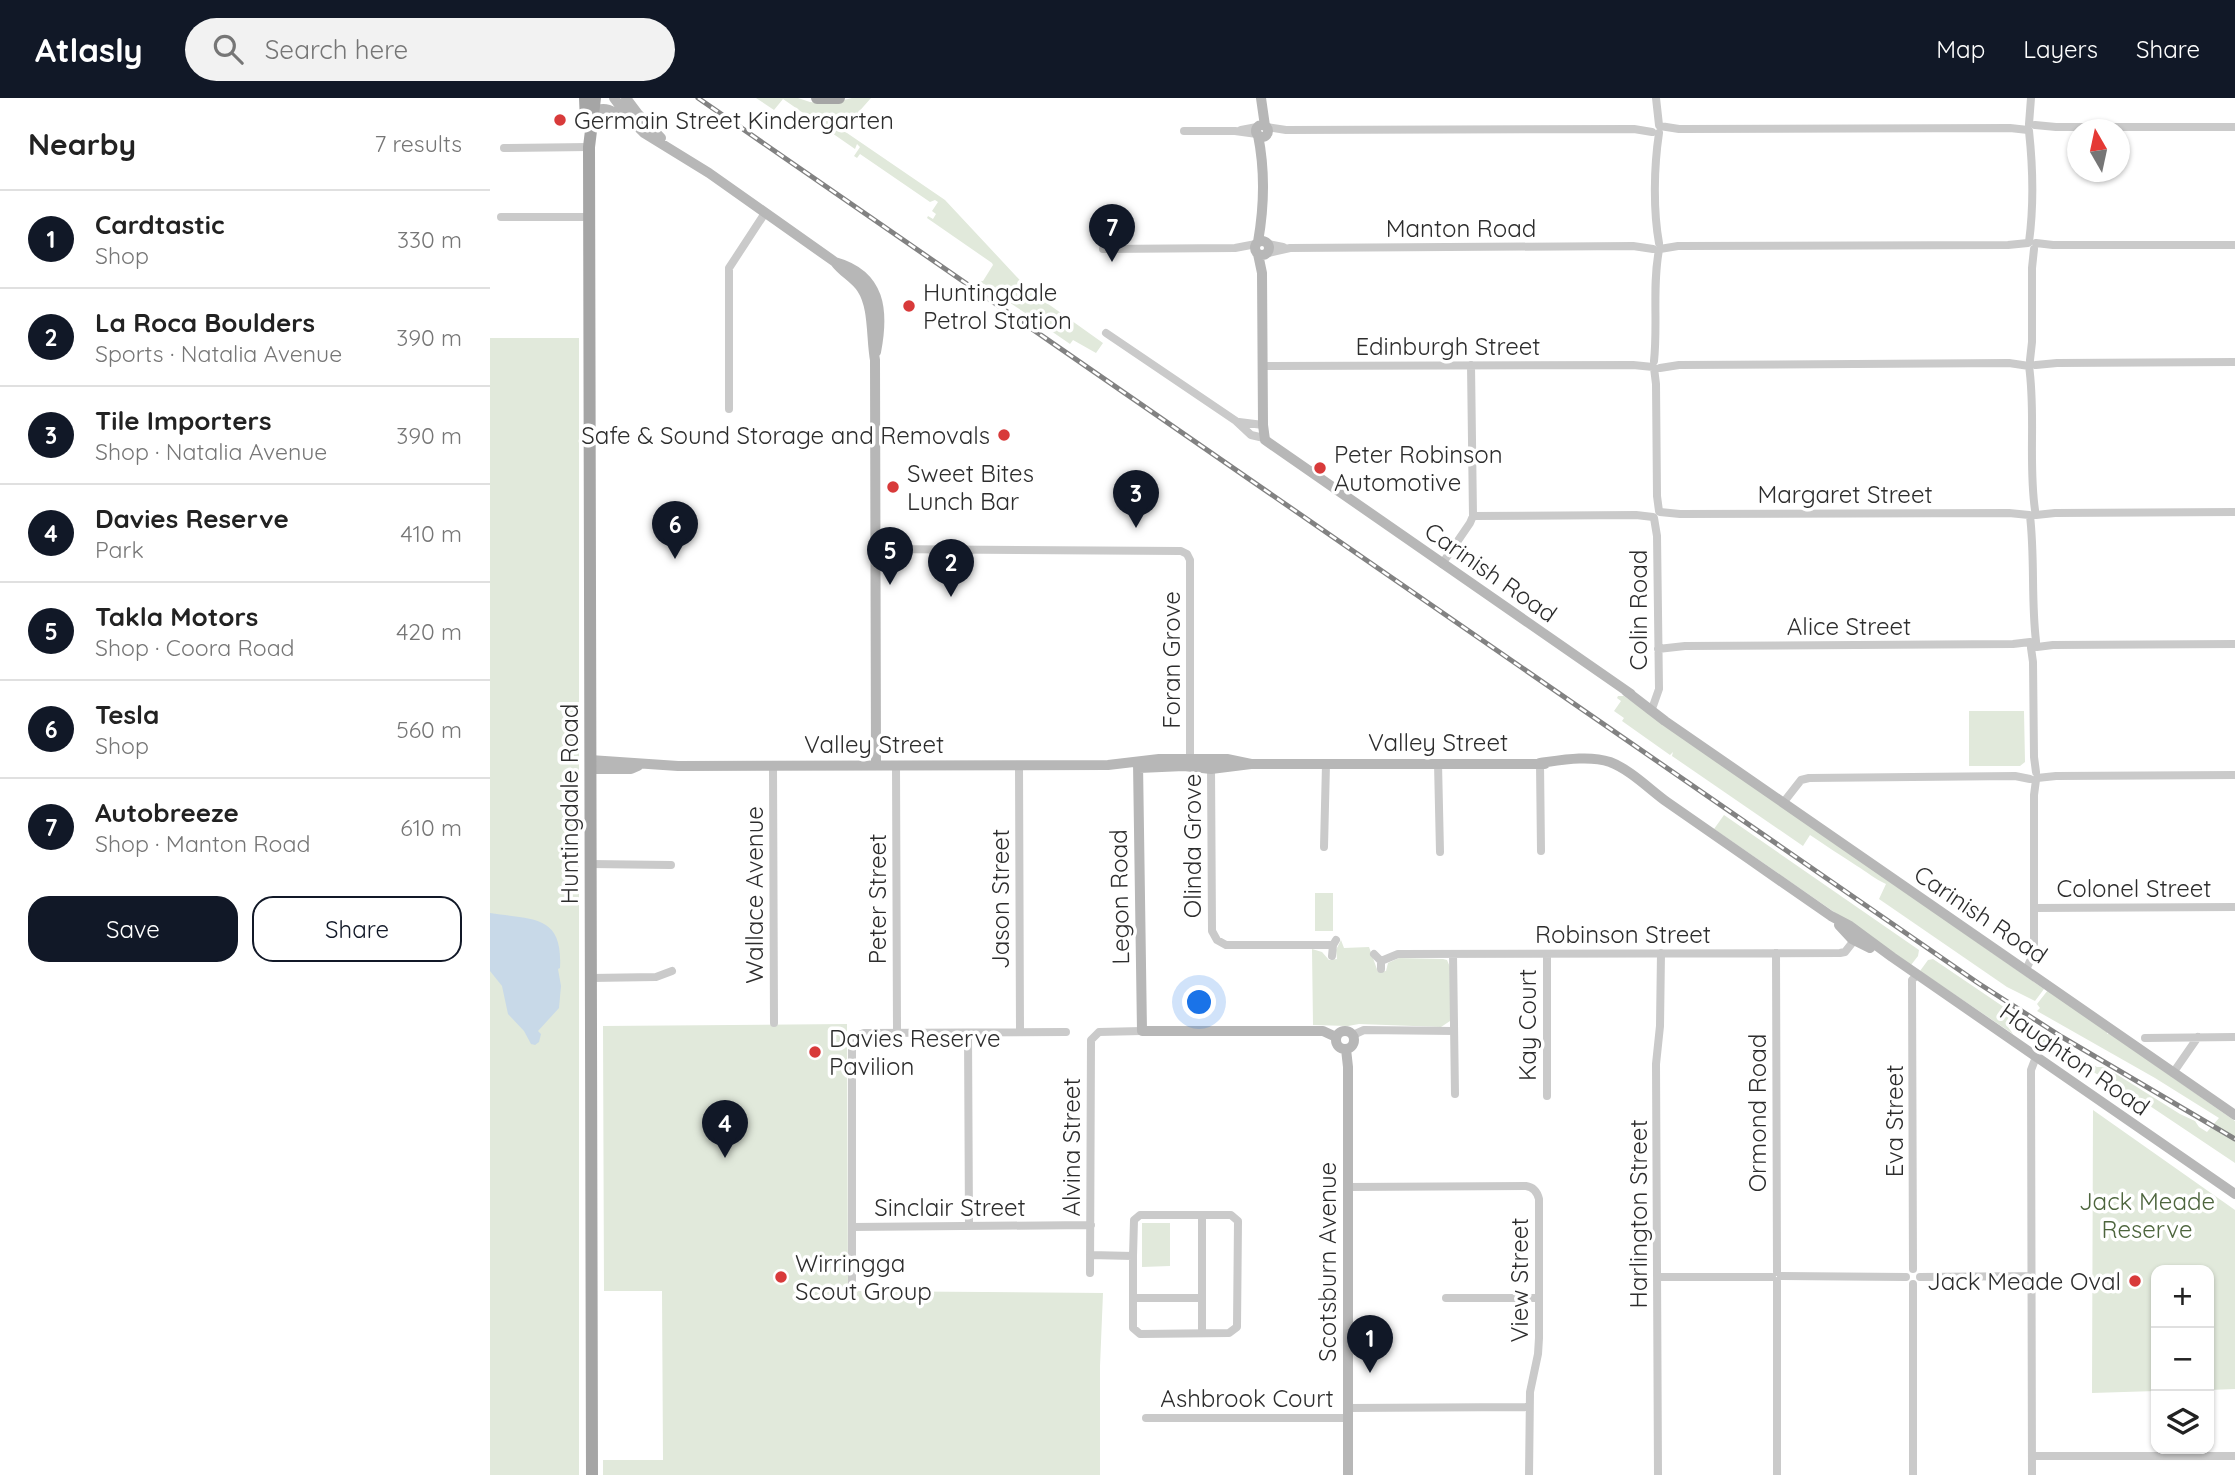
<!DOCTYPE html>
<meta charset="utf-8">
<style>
:root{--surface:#fff;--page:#f2f2f2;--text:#222;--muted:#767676;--line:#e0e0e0;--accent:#111827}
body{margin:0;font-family:Quicksand,sans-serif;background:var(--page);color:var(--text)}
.controls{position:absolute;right:21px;bottom:21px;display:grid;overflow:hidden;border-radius:14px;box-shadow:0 2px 5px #0004}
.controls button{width:63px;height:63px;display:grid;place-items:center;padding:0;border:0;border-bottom:2px solid var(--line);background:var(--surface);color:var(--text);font:35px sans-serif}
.compass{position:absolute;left:1577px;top:21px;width:63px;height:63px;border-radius:50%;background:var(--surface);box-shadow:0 2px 5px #0004;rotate:351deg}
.you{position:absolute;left:710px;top:905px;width:24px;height:24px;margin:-18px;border:5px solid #fff;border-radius:50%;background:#1a73e8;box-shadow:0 0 0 10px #1a73e833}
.badge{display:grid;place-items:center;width:46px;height:46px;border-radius:50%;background:var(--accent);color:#fff;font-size:23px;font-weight:700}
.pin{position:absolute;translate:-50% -58px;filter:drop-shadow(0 2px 4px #0008)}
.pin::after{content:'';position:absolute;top:37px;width:24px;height:21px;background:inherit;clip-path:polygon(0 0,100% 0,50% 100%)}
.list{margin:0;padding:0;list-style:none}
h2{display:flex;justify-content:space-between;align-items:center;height:91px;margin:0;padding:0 28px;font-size:30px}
h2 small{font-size:23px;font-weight:400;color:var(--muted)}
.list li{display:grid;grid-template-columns:46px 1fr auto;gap:21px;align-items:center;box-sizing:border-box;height:98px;padding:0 28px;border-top:2px solid var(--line)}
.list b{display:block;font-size:26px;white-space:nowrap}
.list p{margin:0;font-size:23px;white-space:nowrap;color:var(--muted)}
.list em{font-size:23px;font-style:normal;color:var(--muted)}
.actions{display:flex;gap:14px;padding:21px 28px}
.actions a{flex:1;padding:16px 0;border:2px solid var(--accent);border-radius:21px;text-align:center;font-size:24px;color:var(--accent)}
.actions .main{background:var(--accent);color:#fff}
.icon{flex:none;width:38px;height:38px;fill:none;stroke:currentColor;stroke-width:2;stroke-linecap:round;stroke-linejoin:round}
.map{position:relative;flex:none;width:1745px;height:1377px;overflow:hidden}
header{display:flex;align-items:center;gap:42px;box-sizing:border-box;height:98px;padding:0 35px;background:var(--accent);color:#fff}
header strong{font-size:33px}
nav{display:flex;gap:38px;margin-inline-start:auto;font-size:24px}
.search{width:490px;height:63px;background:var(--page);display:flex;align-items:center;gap:18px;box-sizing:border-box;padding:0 24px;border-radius:38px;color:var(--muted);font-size:26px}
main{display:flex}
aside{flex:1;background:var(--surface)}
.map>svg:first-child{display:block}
.green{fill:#e1e9db}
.water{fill:#c8d9e8}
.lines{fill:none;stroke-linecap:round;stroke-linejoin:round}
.street{stroke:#cacaca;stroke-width:8}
.secondary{stroke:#b7b7b7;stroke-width:10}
.primary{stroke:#a5a5a5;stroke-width:12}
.rail-casing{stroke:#828282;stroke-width:5}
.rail{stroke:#fff;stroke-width:2.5;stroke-dasharray:8;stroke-linecap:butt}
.poi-dot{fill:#d83a3a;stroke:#fff;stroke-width:2.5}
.labels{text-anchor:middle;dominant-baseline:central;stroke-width:7;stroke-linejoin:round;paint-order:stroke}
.poi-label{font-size:24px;fill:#2d2d2d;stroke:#fff;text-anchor:start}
.street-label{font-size:24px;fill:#2d2d2d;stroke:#fff}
.park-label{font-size:24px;fill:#4d653d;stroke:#fff}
</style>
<header>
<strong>Atlasly</strong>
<div class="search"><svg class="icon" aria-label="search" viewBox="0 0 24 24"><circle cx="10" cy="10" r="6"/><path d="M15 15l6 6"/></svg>Search here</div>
<nav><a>Map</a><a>Layers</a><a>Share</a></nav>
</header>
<main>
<aside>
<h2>Nearby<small>7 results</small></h2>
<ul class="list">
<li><span class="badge">1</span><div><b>Cardtastic</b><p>Shop</p></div><em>330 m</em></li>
<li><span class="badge">2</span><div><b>La Roca Boulders</b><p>Sports · Natalia Avenue</p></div><em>390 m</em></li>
<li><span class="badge">3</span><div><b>Tile Importers</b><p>Shop · Natalia Avenue</p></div><em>390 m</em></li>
<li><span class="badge">4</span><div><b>Davies Reserve</b><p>Park</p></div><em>410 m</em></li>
<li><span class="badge">5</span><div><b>Takla Motors</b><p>Shop · Coora Road</p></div><em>420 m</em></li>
<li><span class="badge">6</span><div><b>Tesla</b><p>Shop</p></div><em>560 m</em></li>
<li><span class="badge">7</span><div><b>Autobreeze</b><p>Shop · Manton Road</p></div><em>610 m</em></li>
</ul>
<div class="actions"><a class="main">Save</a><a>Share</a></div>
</aside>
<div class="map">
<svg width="1745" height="1377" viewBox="0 0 1745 1377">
<rect width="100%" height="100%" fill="#fff"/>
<path class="green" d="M266 0H308L320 4 337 6 362 0H381L366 17 338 22 455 102 540 193 613 245 606 255 583 242 580 246 519 204C515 192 499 189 488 183H493L503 167 502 165 437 120 438 118 443 121 446 116 442 113 448 104 445 102 440 104 370 56 367 60 364 58 370 49 367 46 365 51 293 1 284 12Z
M0 240H89V1377H0Z
M1128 598H1134L1554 891 1545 903 1517 889 1389 801 1396 786C1385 781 1377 774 1367 768 1352 758 1336 748 1320 737L1313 748 1182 658 1183 654 1180 657 1132 623 1134 620 1124 613 1131 603 1127 600Z
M1479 613H1534L1535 664 1530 668H1479Z
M1234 717 1429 852 1428 858 1421 867 1224 731Z
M825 795H843V833H825Z
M851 842 854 850 879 849 888 874 896 873 898 865 909 860 953 861 957 862 960 869V923L951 929 869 926 858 928 823 927 822 851 832 854 839 862 847 861 846 852Z
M1443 861 1530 920 1529 925H1520L1518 929 1523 936 1430 873 1438 862Z
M1558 892 1617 934V936L1619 935 1745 1023V1065L1645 998 1579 960 1556 952 1538 936 1533 927 1536 924 1600 965 1607 969H1615L1690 1016 1705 1023 1709 1029 1717 1034 1729 1020 1665 980 1547 913 1550 910 1547 906Z
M357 926 358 1193 613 1195 610 1268V1377H113V1362H173L172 1193H114L113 928Z
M1603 1012 1745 1112V1291L1719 1292V1172H1666V1293L1602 1295Z
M652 1125H680V1168L652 1169Z"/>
<path class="water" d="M0 815C43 822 73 816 70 870L68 871 71 888 69 910 48 933 51 936 49 944 45 947 41 946 34 933 18 916 12 888 0 873Z"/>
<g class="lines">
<path class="street" d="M1166 0 1169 27
M1539 26 1541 0
M1545 27 1566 29H1745
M1170 28 1189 31 1520 30 1538 32
M777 29 796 32 1144 31 1162 34
M751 32 767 29
M694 33H745L767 36
M1169 35C1164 68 1163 112 1169 145
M14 50 99 49
M11 119H99
M1539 144C1544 107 1543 70 1539 33
M1546 145 1563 147H1745
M778 146 793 149
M613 151 745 150 766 146
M1170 151 1188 148 1518 147 1538 145
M778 155 800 150 1143 148 1163 151
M616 235 746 323 761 337 774 340
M1540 262 1542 244V170L1544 151
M1164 263C1168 226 1162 188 1169 152
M1546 267 1567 265 1745 264
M772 268 1143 267 1163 269
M1539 268C1546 316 1538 364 1545 412
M1164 270 1166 286 1167 398 1169 413
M1170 270 1189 267 1519 265 1539 268
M239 311V170L275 115
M749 324 773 327
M1170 414 1190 416 1519 415 1539 417
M1546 417 1565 415 1745 414
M983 418 1146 417 1163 419
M1540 418C1545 460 1541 502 1546 543
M386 451 691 453 697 456 700 462V666
M952 466 980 425 983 418 981 267
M1547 549 1563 547 1745 546
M1541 550 1543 564 1544 659 1546 674
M1168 551 1195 548 1523 546 1540 544
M1159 612 1163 608 1169 591 1167 438 1164 420
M948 665 950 754
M1050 665 1051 753
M406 667 407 934
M529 667 530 934
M283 668 284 925
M721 668 722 833 727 842 736 847H843
M1547 680 1566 678 1745 677
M1293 705 1311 682 1319 680 1525 678 1540 681
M834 749 836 666
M100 766 181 767
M1544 810 1745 809
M1286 855 1287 1174
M884 856 891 863V871
M963 856 965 996
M842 858 843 847 846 842
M891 863 908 856 1350 855 1355 854 1366 840
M1536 872 1544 854V697L1546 682
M101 880 166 879 182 873
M478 935 479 1128
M863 937 874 932 964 933
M1655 940 1745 939
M1683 975 1708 939
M1057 998V856
M858 1089 1036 1088C1043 1089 1047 1093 1049 1101V1240L1048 1256 1040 1294 1039 1377
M712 1117V1235
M362 1129 601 1127
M600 1157 643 1158V1230L650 1236 739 1235 747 1229 748 1123 741 1117H650L644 1122 643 1158
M1423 1171 1422 882 1427 877
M600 1175 601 942 609 934 652 933
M1291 1178 1416 1179
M1168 1179H1282
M1430 1179 1542 1178
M1287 1183V1377
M1423 1186V1377
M362 1188V947L366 938 374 935 576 934
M643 1200H712
M956 1200H1049
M858 1310 1039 1309
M656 1320H858
M1543 1358H1745
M1168 1377 1166 966 1170 928 1171 855
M1542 1377 1541 972 1546 959"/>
<path class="secondary" d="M124 0 139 20 154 35 219 75 345 164C391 177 394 213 386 254
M136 0 148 16 171 40
M771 0 775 28
M103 15C116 5 126 16 137 24
M766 33a6 6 0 1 1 12 0a6 6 0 1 1-12 0Z
M765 150a7 7 0 1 1 14 0a7 7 0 1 1-14 0Z
M768 144C774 110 775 72 768 37
M768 156 772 175 773 327 775 342 1141 596
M345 164C353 175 365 180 372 191 384 209 381 241 385 262L386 667
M1136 593 1175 623 1745 1017
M100 662 188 668 618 667 669 661H737L761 666
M648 665 652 933H833L846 939
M1050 665C1072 662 1099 657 1120 664 1141 672 1159 691 1177 704 1232 742 1286 780 1341 818L1360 828 1402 859 1745 1096
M649 670 694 668 721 671 761 666H1055
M100 671H141L148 668
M1349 827 1362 841 1380 850
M846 942a9 9 0 1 1 18 0a9 9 0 1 1-18 0Z
M856 951 858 969V1377"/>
<path class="primary" d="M95 0 96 24
M327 0H349
M102 1377 99 49 105 0"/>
<g class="rail-casing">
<path id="rail" d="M208 0 1488 885 1572 939 1745 1041"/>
</g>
<use href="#rail" class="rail"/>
</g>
<g class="poi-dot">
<circle cx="70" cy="22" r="7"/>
<circle cx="419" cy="208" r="7"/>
<circle cx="514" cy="337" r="7"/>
<circle cx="830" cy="370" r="7"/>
<circle cx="403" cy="389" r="7"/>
<circle cx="325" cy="954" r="7"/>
<circle cx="291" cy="1179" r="7"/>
<circle cx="1645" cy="1183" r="7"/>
</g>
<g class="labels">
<g class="poi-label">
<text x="84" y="22">Germain Street Kindergarten</text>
<text x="433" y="194">Huntingdale<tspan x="433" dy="28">Petrol Station</tspan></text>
<text x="500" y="337" text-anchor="end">Safe &amp; Sound Storage and Removals</text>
<text x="844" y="356">Peter Robinson<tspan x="844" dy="28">Automotive</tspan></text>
<text x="417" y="375">Sweet Bites<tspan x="417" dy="28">Lunch Bar</tspan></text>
<text x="339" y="940">Davies Reserve<tspan x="339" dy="28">Pavilion</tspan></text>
<text x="305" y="1165">Wirringga<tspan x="305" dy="28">Scout Group</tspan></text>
<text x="1631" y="1183" text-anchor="end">Jack Meade Oval</text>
</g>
<g class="street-label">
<text x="971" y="130">Manton Road</text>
<text x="958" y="248">Edinburgh Street</text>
<text x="1355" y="396">Margaret Street</text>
<text transform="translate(1001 474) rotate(35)">Carinish Road</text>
<text transform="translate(1148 512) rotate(-90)">Colin Road</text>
<text x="1359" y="528">Alice Street</text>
<text transform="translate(681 562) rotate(-90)">Foran Grove</text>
<text x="948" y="644">Valley Street</text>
<text x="384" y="646">Valley Street</text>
<text transform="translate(79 706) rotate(-90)">Huntingdale Road</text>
<text transform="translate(702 748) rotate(-90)">Olinda Grove</text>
<text x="1644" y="790">Colonel Street</text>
<text transform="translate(264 797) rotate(-90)">Wallace Avenue</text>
<text transform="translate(629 799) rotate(-91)">Legon Road</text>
<text transform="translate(387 801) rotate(-90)">Peter Street</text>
<text transform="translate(510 801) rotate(-90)">Jason Street</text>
<text transform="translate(1491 816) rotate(34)">Carinish Road</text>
<text x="1133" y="836">Robinson Street</text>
<text transform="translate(1037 927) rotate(-90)">Kay Court</text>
<text transform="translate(1585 961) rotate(35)">Haughton Road</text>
<text transform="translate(1267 1015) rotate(-90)">Ormond Road</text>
<text transform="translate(1404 1023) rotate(-90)">Eva Street</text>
<text transform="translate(581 1049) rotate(-90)">Alvina Street</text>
<text x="460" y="1109">Sinclair Street</text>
<text transform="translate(1148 1116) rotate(-90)">Harlington Street</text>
<text transform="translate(837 1164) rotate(-90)">Scotsburn Avenue</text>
<text transform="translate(1029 1182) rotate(-90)">View Street</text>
<text x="757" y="1300">Ashbrook Court</text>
</g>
<g class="park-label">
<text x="1657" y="1103">Jack Meade<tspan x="1657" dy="28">Reserve</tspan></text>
</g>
</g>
</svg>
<div class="controls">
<button>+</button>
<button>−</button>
<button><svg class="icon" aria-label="layers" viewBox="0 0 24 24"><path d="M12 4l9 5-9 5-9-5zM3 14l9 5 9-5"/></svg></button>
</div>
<svg class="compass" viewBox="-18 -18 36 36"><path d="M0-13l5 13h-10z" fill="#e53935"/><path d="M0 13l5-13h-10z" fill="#767676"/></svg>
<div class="you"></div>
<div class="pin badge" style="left:880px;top:1275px">1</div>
<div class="pin badge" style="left:461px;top:499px">2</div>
<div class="pin badge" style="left:646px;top:430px">3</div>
<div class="pin badge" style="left:235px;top:1060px">4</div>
<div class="pin badge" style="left:400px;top:487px">5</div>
<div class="pin badge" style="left:185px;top:461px">6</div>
<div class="pin badge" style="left:622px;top:164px">7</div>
</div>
</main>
